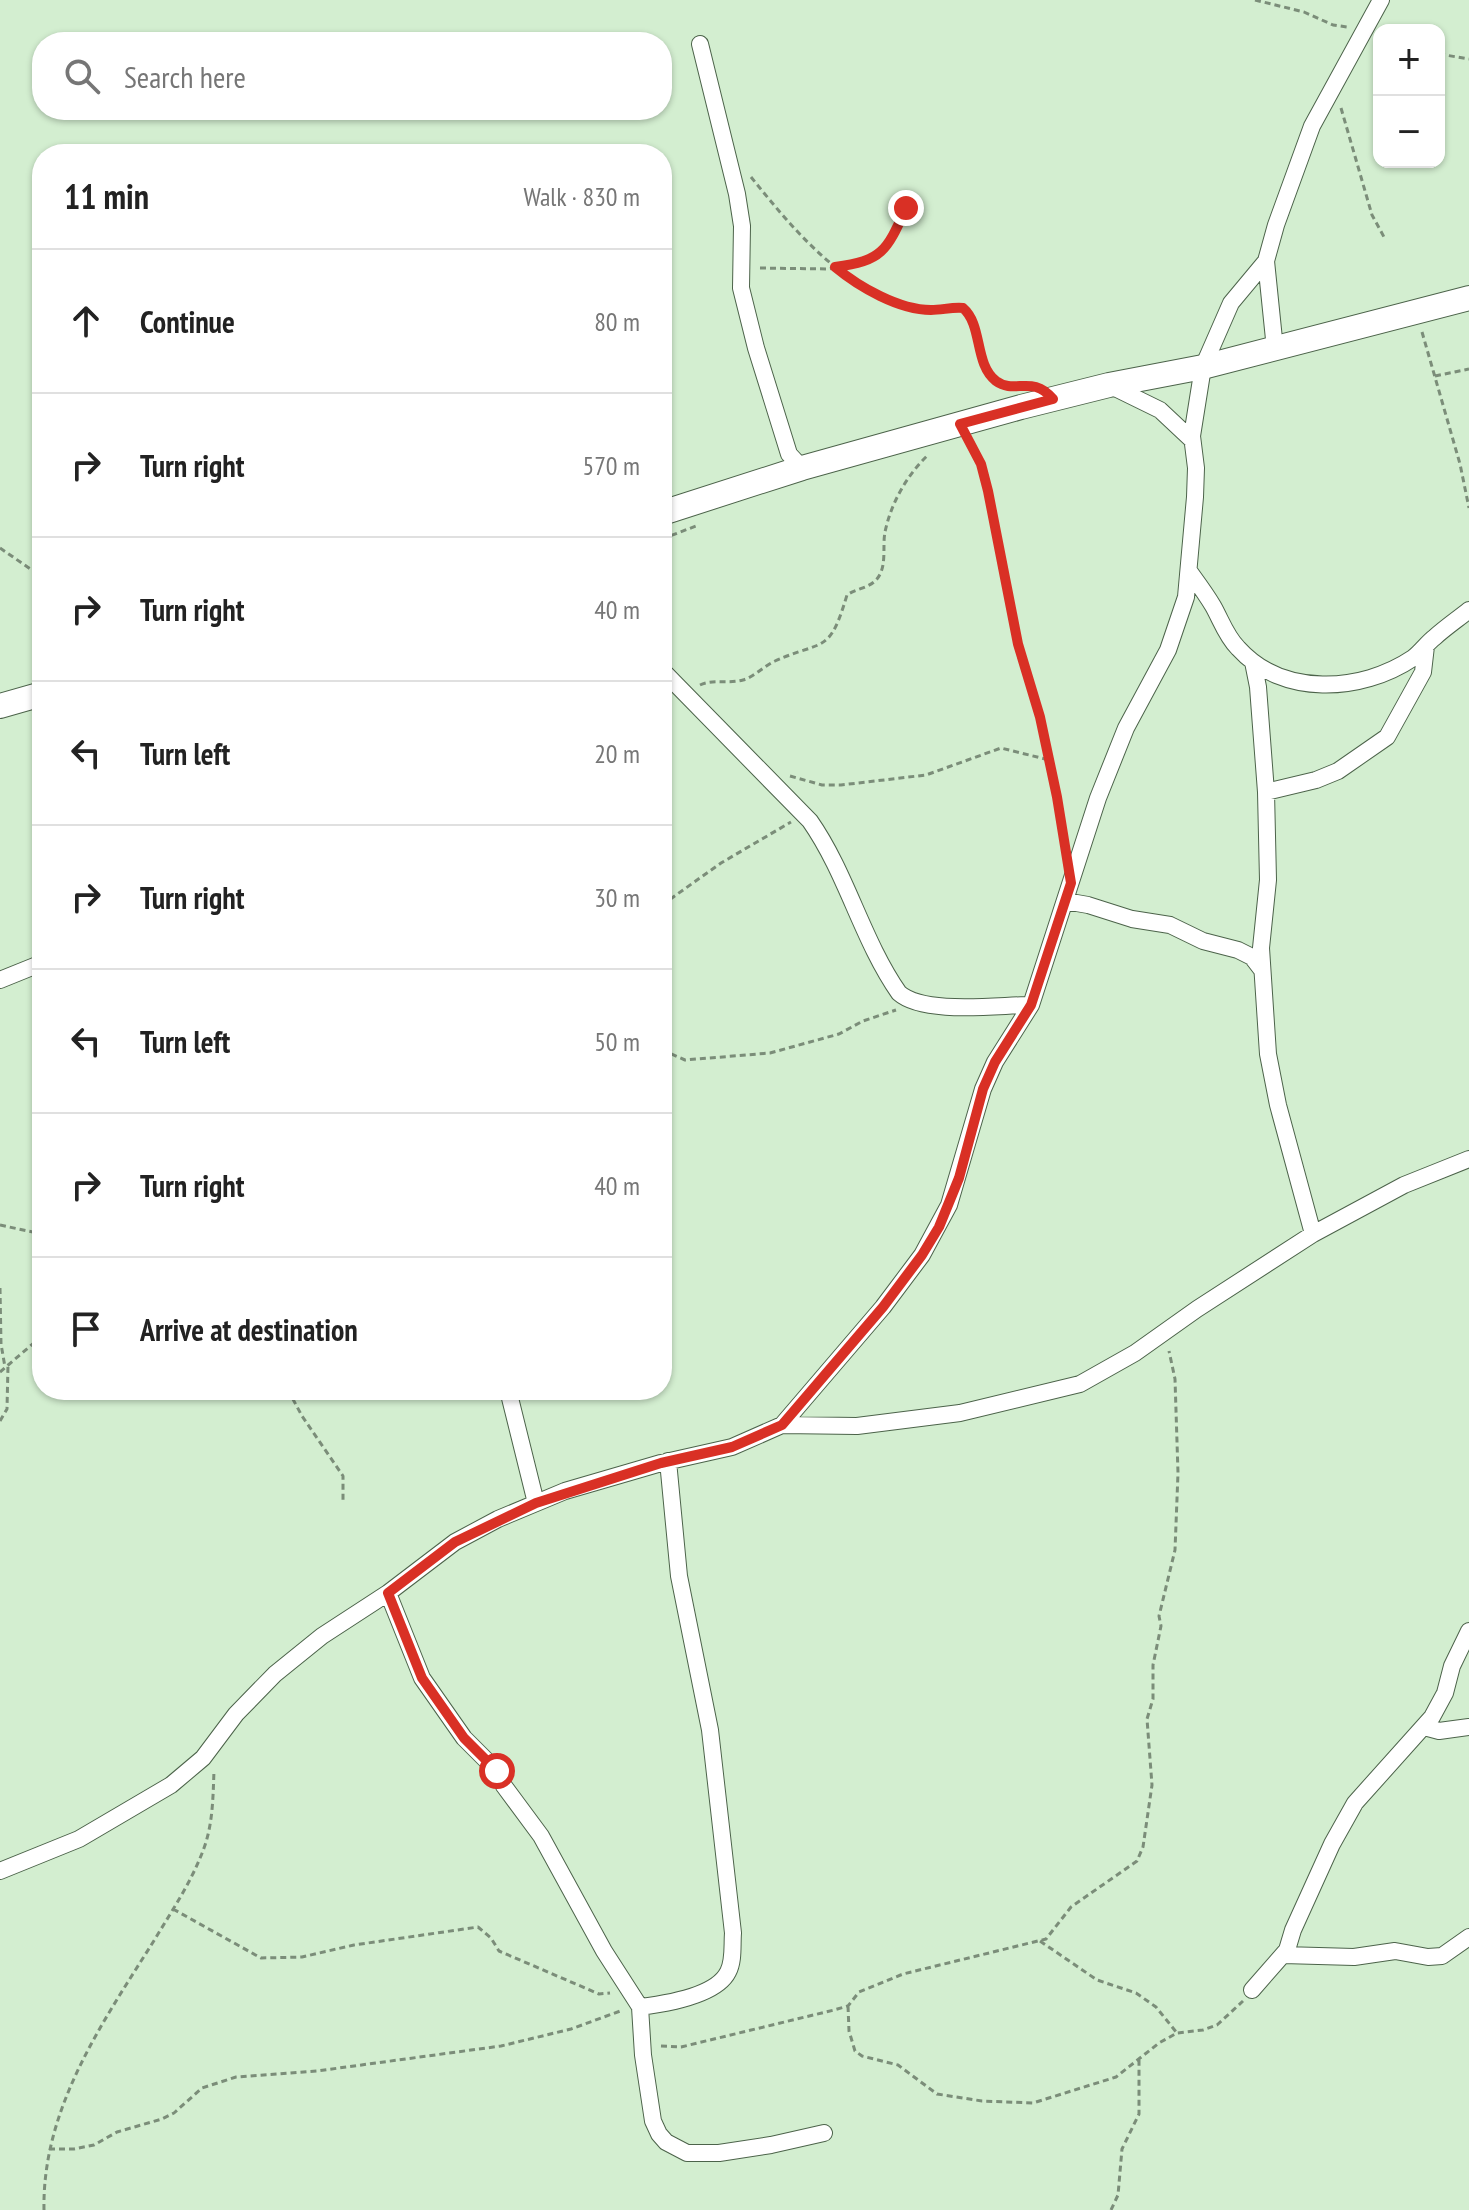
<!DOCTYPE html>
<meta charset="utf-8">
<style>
:root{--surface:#fff;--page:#f6f6f6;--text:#222;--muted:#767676;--line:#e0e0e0}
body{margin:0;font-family:"PT Sans Narrow",sans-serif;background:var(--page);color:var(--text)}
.controls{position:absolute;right:24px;top:24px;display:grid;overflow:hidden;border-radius:16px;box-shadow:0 2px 6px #0004}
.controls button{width:72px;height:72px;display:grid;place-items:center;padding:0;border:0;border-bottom:2px solid var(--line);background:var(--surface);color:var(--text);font:40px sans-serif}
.stop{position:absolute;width:24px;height:24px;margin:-18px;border:6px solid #d93025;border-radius:50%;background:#fff}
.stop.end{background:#d93025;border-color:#fff;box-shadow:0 2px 8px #0008}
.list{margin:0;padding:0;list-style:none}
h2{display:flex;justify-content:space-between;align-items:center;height:104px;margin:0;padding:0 32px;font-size:34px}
h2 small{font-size:26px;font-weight:400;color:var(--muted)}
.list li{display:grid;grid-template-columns:52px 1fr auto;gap:24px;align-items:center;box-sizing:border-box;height:144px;padding:0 32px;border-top:2px solid var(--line)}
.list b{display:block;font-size:30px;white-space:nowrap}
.list em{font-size:26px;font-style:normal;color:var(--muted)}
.icon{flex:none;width:44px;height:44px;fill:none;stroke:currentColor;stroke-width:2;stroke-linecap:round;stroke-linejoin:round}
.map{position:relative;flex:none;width:1469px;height:2210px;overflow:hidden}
.search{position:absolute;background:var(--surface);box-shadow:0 2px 6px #0004;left:32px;top:32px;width:640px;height:88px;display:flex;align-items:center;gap:20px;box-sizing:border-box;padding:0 28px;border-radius:32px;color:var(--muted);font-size:30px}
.panel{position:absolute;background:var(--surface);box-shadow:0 2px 6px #0004;left:32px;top:144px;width:640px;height:1256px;border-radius:32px}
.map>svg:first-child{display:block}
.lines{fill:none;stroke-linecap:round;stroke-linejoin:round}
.street-casing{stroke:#4c634a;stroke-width:18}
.secondary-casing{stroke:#4c634a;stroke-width:26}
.path{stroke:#7b8d79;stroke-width:3;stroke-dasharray:6 4;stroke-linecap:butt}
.street{stroke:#fff;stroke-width:16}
.secondary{stroke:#fff;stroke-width:24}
.route{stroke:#d93025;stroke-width:10}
</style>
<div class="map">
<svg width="1469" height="2210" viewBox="0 0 1469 2210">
<rect width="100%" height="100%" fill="#d3eed0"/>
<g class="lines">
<g class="street-casing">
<path id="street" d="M700 44 737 194 742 226 741 288 756 348 789 454 802 468
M1275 349 1266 261 1276 225 1312 126 1381 0
M1111 386 1160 410 1192 440
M1189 571C1197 582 1206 594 1213 606 1221 620 1226 636 1238 648 1282 697 1361 693 1413 658 1421 652 1427 643 1435 637 1446 627 1458 619 1469 610
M1253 662 1258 687 1266 792 1268 880 1261 948 1268 1054 1278 1105 1313 1234
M662 670 810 821C847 874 862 940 899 993 924 1015 998 1005 1031 1005
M1266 792 1316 780 1338 771 1387 737 1423 672 1426 646
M1065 901 1088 905 1132 919 1170 925 1203 941 1238 950 1252 957 1262 970
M0 980 42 963
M508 1390 536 1503
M782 1425 857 1426 960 1413 1080 1384 1135 1353 1197 1309 1313 1234 1404 1185 1469 1159
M388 1593 422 1678 464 1738 497 1771 504 1786 541 1836 604 1951 640 2007 643 2055 653 2121 659 2134 666 2142 687 2153H719L771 2145 824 2133
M1424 1727 1439 1731 1469 1727
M0 1871 79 1839 171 1785 203 1758 236 1714 275 1674 322 1636 388 1593 455 1542 498 1519 565 1491 661 1463 732 1447 782 1425 883 1307 922 1255 949 1205 983 1089 995 1062 1031 1005 1098 798 1126 728 1168 650 1186 597 1195 497 1196 468 1192 436 1203 367 1231 303 1266 261
M1283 1955 1354 1957 1395 1951 1428 1957 1442 1956 1469 1937
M1252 1990 1287 1950 1293 1930 1332 1844 1355 1803 1432 1717 1445 1693 1452 1666 1469 1631
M640 2007C664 2004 716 1996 728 1972 734 1961 732 1945 733 1933L710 1730 679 1576 668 1461"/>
</g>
<g class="secondary-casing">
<path id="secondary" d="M662 513 802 468 1021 407 1109 385 1203 367 1469 298
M0 706 42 694"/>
</g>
<path class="path" d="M1255 0 1304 12 1333 25 1347 27
M1439 54 1469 59
M1341 108 1372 215 1384 237
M751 177C797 234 849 297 926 310 938 312 950 307 963 308L969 313 979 348 989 373 997 382 1015 386
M760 268 829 269 873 258 892 242 906 208
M1422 332 1460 464 1469 508
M1435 376 1469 369
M969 441 981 464 988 491 1018 644 1040 717 1065 845
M662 539 696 526
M0 548 42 577
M700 685C713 679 728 684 743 680 754 677 764 666 775 661 825 639 829 655 847 595 855 589 868 588 875 581 888 569 882 547 885 532 891 503 907 475 928 455
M790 776 822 785H841L926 775 1001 748 1049 760
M662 905 721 863 791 822
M662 1050 685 1060 770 1053 839 1034 863 1021 896 1010
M0 1225 42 1234
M0 1288 1 1344 5 1367
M0 1372 42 1336
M288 1390 302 1416 343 1476V1501
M0 1421 7 1409 8 1365
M173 1909 261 1958 302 1957 354 1945 478 1927 491 1938 499 1951 599 1994 610 1993
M1040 1941 1097 1980 1136 1993 1156 2007 1177 2033
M848 2006 849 2031 855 2051 862 2056 898 2065 937 2094 982 2101 1033 2103 1116 2077 1159 2043 1177 2033 1203 2030 1217 2025 1243 2001
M661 2046 681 2047 834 2010 848 2006 859 1992 903 1974 1046 1939 1071 1907 1137 1861 1143 1847 1152 1785 1147 1719 1153 1699V1665L1161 1626 1159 1616 1175 1550 1178 1473 1175 1379 1169 1351
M49 2149H74L94 2145 117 2132 162 2119 174 2113 202 2088 236 2077 317 2071 501 2046 571 2029 623 2010
M44 2210C42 2108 103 2022 155 1939 173 1909 192 1881 204 1848 213 1823 213 1797 214 1770
M1111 2210 1118 2195 1122 2149 1139 2114V2060"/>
<use href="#street" class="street"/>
<use href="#secondary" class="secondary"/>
</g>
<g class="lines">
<path class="route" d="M497 1771 464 1738 422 1678 388 1593 455 1542 536 1503 661 1463 732 1447 782 1425 883 1307 922 1255 939 1227 959 1178 983 1089 995 1062 1031 1005 1071 883 1057 797 1040 717 1018 644 988 491 981 464 960 424 1053 399C1032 374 1015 395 996 381 974 364 983 325 963 308 952 307 942 310 931 310 899 310 859 287 835 267 883 261 887 250 906 208"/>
</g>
</svg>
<div class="controls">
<button>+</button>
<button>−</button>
</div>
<div class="stop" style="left:497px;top:1771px"></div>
<div class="stop end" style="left:906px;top:208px"></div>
<div class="search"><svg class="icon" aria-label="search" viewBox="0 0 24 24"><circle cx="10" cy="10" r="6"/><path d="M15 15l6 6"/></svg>Search here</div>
<section class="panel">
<h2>11 min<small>Walk · 830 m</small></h2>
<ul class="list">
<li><svg class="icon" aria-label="ahead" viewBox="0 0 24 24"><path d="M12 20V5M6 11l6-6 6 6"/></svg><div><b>Continue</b></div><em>80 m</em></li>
<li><svg class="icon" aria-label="right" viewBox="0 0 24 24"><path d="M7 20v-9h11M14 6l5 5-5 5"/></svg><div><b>Turn right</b></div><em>570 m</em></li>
<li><svg class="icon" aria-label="right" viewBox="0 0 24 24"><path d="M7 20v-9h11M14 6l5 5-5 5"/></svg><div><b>Turn right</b></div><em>40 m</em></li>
<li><svg class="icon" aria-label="left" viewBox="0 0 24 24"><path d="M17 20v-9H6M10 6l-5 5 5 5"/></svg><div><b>Turn left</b></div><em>20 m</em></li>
<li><svg class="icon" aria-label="right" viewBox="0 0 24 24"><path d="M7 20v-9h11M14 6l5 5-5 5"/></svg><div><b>Turn right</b></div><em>30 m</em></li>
<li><svg class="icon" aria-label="left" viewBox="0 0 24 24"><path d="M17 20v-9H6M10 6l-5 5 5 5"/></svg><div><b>Turn left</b></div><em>50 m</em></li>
<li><svg class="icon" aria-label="right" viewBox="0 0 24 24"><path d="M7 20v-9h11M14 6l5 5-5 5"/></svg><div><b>Turn right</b></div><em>40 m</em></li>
<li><svg class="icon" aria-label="arrive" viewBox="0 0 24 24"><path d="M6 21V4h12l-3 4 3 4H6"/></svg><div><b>Arrive at destination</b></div></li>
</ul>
</section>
</div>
